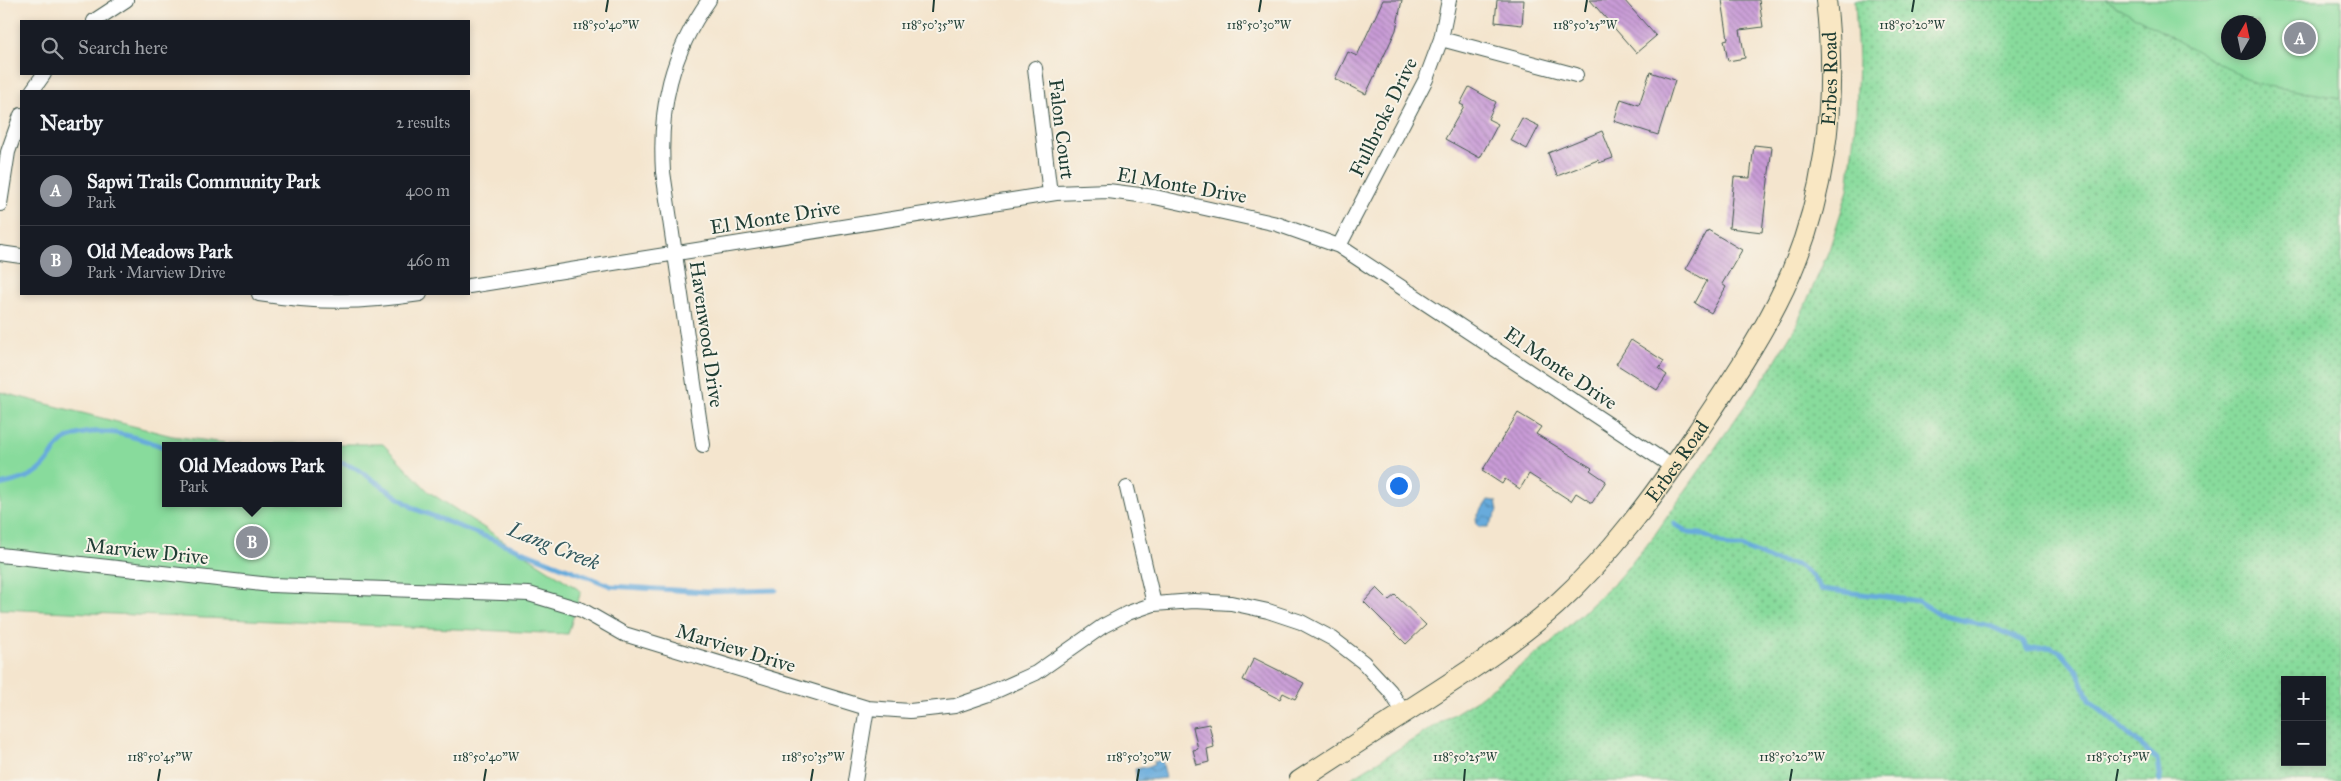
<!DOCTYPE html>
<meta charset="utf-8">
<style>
:root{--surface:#171b24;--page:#20242c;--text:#f1f3f6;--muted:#9ea1a6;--line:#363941;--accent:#8c9099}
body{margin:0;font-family:"IM FELL Great Primer",serif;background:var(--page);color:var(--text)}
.controls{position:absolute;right:15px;bottom:15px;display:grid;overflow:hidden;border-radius:0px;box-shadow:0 2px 8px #0003}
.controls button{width:45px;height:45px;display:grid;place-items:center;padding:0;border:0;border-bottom:1px solid var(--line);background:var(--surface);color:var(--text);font:25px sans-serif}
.compass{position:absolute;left:2221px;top:15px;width:45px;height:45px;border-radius:50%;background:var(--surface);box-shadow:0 2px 8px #0003;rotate:9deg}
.you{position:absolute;left:1398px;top:485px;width:18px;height:18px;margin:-12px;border:4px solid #fff;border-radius:50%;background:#1a73e8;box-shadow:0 0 0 8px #1a73e833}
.badge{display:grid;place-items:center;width:32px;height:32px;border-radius:50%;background:var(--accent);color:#fff;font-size:16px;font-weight:700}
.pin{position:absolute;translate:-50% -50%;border:2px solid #fff;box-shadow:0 1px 5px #0006}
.popup{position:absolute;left:162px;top:442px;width:180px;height:65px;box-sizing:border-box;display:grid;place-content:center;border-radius:0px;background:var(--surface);filter:drop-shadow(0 1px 4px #0005);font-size:16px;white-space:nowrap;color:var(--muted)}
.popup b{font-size:19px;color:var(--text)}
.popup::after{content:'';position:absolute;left:50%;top:100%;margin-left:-10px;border:10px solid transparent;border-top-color:var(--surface)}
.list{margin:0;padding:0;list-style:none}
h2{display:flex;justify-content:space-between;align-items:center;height:65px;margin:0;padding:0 20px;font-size:21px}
h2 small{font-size:16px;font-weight:400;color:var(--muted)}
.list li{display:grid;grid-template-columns:32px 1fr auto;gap:15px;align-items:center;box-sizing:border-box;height:70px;padding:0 20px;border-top:1px solid var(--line)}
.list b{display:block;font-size:19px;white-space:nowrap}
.list p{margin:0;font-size:16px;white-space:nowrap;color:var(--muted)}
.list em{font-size:16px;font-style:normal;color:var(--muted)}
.icon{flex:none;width:28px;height:28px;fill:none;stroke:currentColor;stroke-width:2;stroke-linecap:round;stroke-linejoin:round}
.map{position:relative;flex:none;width:2341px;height:781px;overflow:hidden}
.search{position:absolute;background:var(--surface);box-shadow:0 2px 8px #0003;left:20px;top:20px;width:450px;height:55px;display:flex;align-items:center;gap:12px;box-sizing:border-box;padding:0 18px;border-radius:0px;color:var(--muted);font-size:19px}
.panel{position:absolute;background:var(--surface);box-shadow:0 2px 8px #0003;left:20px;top:90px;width:450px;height:205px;border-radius:0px}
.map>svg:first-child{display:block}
.grass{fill:url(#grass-dots);stroke:#548c68;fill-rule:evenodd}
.park{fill:#88db9c;stroke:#548c68;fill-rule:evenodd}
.water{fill:url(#water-waves);stroke:#437488}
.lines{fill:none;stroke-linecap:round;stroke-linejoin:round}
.stream{stroke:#67abdc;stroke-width:5}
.building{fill:url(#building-back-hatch)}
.minor-casing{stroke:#3f564b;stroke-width:16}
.secondary-casing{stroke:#3f564b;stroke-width:22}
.minor{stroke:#fff;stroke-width:14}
.secondary{stroke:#f9e7c3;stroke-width:20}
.ticks{fill:none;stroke:#1f3d34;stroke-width:2}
.labels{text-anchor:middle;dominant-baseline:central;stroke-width:4;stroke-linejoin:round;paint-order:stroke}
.street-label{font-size:20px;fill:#1f3d34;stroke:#f7f3e8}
.water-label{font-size:21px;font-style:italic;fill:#31585e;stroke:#f7f3e8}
.ticks-label{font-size:12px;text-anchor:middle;fill:#1f3d34;stroke:#f7f3e8;stroke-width:4;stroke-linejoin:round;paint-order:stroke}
</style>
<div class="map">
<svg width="2341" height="781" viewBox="0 0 2341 781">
<defs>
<pattern id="grass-dots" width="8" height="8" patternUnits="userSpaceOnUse" patternTransform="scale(1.25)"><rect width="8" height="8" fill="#88db9c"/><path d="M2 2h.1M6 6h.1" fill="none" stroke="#6fb380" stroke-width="1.8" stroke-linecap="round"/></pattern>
<pattern id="water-waves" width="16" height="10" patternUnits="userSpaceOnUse" patternTransform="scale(1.25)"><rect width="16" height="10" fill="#67abdc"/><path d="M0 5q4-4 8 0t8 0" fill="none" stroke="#548cb3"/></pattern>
<pattern id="building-back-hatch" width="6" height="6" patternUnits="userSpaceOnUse" patternTransform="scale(1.25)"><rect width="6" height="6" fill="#c99bd7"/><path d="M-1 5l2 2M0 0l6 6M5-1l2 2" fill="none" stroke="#a380af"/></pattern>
</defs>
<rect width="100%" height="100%" fill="#f7f3e8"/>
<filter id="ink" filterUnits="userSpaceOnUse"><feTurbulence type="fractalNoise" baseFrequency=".02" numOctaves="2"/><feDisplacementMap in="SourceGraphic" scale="10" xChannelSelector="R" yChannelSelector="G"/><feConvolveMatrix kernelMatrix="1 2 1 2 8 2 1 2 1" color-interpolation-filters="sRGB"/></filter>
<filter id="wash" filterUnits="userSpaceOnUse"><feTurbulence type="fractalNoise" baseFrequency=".0096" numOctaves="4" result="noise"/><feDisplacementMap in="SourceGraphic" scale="20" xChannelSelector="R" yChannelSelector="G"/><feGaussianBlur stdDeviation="1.12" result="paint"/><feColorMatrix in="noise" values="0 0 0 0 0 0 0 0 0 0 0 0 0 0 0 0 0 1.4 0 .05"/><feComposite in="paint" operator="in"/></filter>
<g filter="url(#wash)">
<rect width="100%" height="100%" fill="#f4e5ce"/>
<path class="grass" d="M1855 0H2341V781H1347L1478 699 1548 645 1616 581 1651 540 1769 371 1796 326 1829 250 1848 190 1856 116 1858 61ZM2228 22H2258V52H2228ZM2285 680H2322V762H2285Z"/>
<path class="park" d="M2105 0H2341V98L2256 84ZM2228 22H2258V52H2228Z
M0 392 172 436 232 444H383L429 492 581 591 568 634 0 609ZM166 446H338V503H166Z"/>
<path class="water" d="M1488 500 1496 501 1498 511 1488 527H1481L1477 525 1476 518Z
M1162 760 1166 778 1137 781 1135 769 1154 765 1153 762Z"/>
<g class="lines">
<path class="stream" d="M338 462 356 468 415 509 611 586 706 592 776 590
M0 485C20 480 37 477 49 459 53 454 57 445 63 441 93 422 135 436 166 448
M1674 524 1689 533 1701 534 1730 547H1742L1772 560 1798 565 1812 576 1821 589 1918 601 1943 616 1990 626 2023 641 2027 649 2049 647 2061 652 2078 672 2089 700 2157 759 2160 781"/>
</g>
<g id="blocks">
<path class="building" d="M1383 0H1402L1396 30 1366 94 1335 79 1348 52 1357 56Z
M1497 0H1524L1522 25 1495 22Z
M1590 0H1624L1656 36 1636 53Z
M1722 0H1759L1763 27 1740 30 1745 58 1728 61 1724 40 1728 39Z
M1650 72 1675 80 1658 135 1614 121 1621 99 1639 105Z
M1469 87 1496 102 1488 119 1498 124 1480 158 1445 139 1464 106 1460 104Z
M1522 118 1539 126 1527 149 1510 140Z
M1602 131 1613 158 1599 163 1598 160 1557 176 1548 153Z
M1754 145 1772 147 1762 232 1729 228 1734 177 1750 178Z
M1708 230 1742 250 1722 284 1726 287 1711 313 1695 303 1707 281 1686 269Z
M1631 340 1664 361 1659 369 1667 375 1657 390 1616 364Z
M1518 413 1541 427 1536 434 1592 468 1590 470 1606 481 1592 503 1576 493 1571 501 1529 474 1520 489 1505 479 1502 484 1482 471Z
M1377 588 1389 600 1395 595 1426 625 1406 644 1364 602Z
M1254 658 1304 683 1295 699 1283 693 1280 699 1243 680Z
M1209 724 1214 747 1207 749 1209 762 1197 765 1193 750 1198 749 1193 727Z"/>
</g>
</g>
<g filter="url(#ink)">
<use href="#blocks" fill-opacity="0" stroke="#3f564b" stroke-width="1"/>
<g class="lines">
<g class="minor-casing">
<path id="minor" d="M94 21 126 0
M1441 39 1576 75
M1035 68 1050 194
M32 91 44 74
M0 204 8 152 21 115
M1339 246 1426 79 1441 39 1449 0
M0 253 21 256
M469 286 1056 193 1108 191 1155 197 1277 224 1339 246 1673 467
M259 294C319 303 360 303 420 294
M703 445 663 172C659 106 671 54 709 0
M1127 488 1154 604
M0 555 271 585 529 594 582 610 624 634 867 708 910 711 955 706 987 695 1036 673 1103 626 1128 613 1154 604 1194 601 1231 603 1268 611 1301 622 1333 639 1363 662 1390 691 1404 713
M855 781 867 708"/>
</g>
<g class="secondary-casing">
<g id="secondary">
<path id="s1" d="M1299 781C1334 758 1369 735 1404 713 1456 679 1509 647 1556 605 1611 555 1656 493 1698 431 1726 389 1754 348 1777 303 1825 210 1838 103 1826 0"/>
</g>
</g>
<use href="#minor" class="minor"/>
<use href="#secondary" class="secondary"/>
</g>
</g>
<path class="ticks" d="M606 12 608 0M933 12 934 0M1259 12 1261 0M1585 12 1587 0M1912 12 1914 0M158 781 160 769M484 781 486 769M811 781 813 769M1137 781 1139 769M1464 781 1465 769M1790 781 1792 769M2116 781 2118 769"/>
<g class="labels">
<g class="street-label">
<text stroke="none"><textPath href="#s1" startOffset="920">Erbes Road</textPath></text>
<text transform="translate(1383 117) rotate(-64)">Fullbroke Drive</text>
<text transform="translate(1062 129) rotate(83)">Falon Court</text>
<text transform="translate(1182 185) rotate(10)">El Monte Drive</text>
<text transform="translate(775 217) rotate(-9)">El Monte Drive</text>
<text transform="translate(707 334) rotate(82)">Havenwood Drive</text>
<text transform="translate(1561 368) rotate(34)">El Monte Drive</text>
<text stroke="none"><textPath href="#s1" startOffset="500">Erbes Road</textPath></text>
<text transform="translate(147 551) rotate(6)">Marview Drive</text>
<text transform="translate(736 648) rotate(17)">Marview Drive</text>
</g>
<g class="water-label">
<text transform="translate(554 546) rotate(22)">Lang Creek</text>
</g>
</g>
<g class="ticks-label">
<text x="606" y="29">118°50'40"W</text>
<text x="933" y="29">118°50'35"W</text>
<text x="1259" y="29">118°50'30"W</text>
<text x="1585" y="29">118°50'25"W</text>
<text x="1912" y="29">118°50'20"W</text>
<text x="160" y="761">118°50'45"W</text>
<text x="486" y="761">118°50'40"W</text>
<text x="813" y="761">118°50'35"W</text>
<text x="1139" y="761">118°50'30"W</text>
<text x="1465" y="761">118°50'25"W</text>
<text x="1792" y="761">118°50'20"W</text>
<text x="2118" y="761">118°50'15"W</text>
</g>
</svg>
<div class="controls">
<button>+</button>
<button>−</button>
</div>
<svg class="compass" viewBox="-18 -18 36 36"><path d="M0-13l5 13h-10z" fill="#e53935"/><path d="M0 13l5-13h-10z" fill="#9ea1a6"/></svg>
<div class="you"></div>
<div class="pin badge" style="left:2300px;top:38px">A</div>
<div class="pin badge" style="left:252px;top:542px">B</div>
<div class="popup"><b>Old Meadows Park</b>Park</div>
<div class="search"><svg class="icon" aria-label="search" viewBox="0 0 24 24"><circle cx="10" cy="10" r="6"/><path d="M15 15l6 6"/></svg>Search here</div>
<section class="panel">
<h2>Nearby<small>2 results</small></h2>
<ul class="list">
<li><span class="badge">A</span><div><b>Sapwi Trails Community Park</b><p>Park</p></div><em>400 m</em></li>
<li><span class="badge">B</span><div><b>Old Meadows Park</b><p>Park · Marview Drive</p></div><em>460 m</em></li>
</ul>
</section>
</div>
